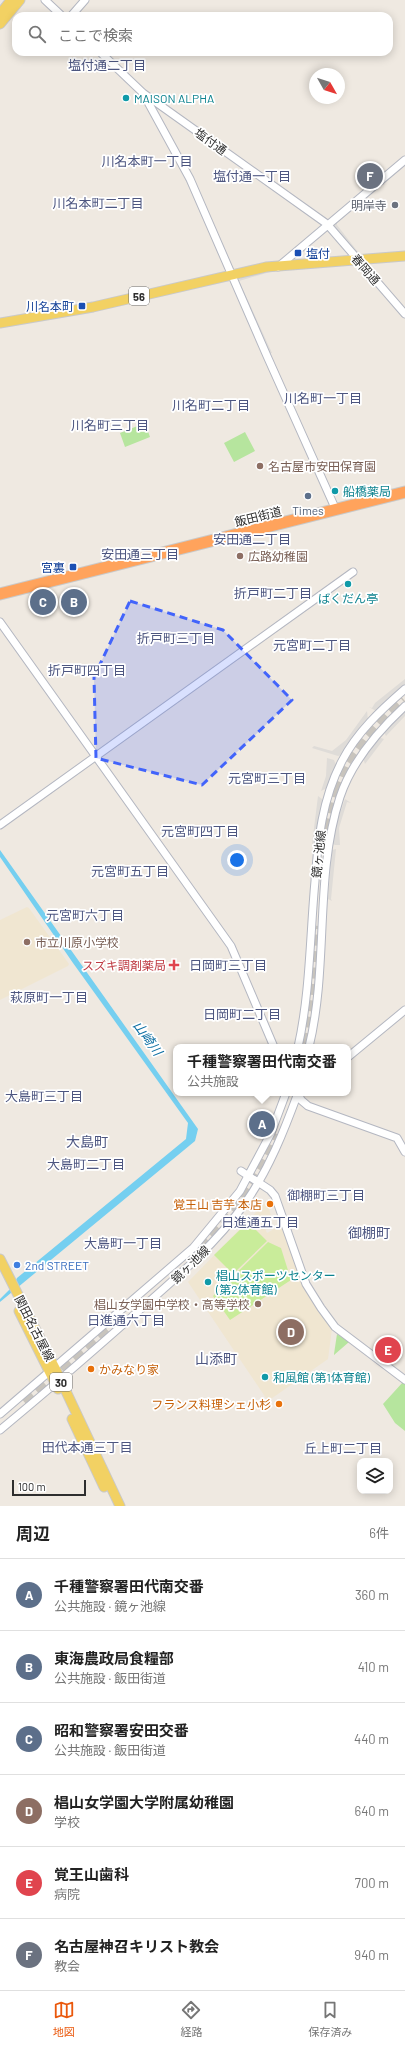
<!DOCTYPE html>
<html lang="ja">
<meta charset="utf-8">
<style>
:root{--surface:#fff;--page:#f6f6f6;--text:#222;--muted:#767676;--line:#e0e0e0;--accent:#ea580c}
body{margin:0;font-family:Barlow,"Noto Sans JP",sans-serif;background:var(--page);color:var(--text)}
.controls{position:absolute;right:12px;bottom:12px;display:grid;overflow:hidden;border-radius:8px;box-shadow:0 2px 10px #0003}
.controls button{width:36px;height:36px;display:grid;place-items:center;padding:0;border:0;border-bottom:1px solid var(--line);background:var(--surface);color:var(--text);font:20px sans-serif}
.compass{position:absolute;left:309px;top:68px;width:36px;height:36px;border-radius:50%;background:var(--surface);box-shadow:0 2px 10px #0003;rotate:129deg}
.scale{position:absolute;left:12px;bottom:10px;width:74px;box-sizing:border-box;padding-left:4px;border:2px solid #2e2e2e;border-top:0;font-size:11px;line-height:14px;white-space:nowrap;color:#2e2e2e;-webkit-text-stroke:3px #fff;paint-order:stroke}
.you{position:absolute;left:237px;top:860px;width:14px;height:14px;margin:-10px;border:3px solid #fff;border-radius:50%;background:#1a73e8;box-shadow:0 0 0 6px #1a73e833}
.badge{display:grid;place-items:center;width:26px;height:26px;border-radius:50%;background:var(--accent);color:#fff;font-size:13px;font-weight:700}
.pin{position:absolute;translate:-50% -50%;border:2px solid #fff;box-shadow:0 1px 4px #0006}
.popup{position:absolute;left:173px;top:1044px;width:178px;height:52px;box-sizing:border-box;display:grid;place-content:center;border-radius:8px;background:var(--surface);filter:drop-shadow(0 1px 3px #0005);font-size:13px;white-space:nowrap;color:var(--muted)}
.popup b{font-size:15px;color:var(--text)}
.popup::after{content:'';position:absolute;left:50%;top:100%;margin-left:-8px;border:8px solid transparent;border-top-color:var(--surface)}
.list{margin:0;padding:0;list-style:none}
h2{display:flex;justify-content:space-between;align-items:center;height:52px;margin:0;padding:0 16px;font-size:17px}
h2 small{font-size:13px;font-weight:400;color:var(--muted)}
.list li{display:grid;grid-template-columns:26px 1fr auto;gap:12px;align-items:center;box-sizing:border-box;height:72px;padding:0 16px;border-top:1px solid var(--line)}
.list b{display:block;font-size:15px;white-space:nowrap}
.list p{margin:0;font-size:13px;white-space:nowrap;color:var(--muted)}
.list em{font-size:13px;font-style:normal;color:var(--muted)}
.icon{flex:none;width:22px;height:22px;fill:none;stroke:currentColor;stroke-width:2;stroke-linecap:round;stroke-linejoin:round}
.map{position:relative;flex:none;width:405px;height:1506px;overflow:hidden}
.search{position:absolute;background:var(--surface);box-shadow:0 2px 10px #0003;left:12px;right:12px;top:12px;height:44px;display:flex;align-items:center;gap:10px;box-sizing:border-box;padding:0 14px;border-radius:12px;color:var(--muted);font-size:15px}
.sheet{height:484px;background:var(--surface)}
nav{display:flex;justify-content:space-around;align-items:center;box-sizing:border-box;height:56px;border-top:1px solid var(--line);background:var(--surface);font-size:11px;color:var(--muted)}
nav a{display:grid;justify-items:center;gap:2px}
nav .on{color:var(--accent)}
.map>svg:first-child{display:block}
.education{fill:#f0e6d1}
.medical{fill:#f5dfe0}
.green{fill:#b6e59e}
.pitch{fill:#c9ec9a}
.plaza{fill:#dfdcd8}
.water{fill:#75cff0}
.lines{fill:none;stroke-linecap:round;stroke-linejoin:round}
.highway-tunnel{stroke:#c8c4bd;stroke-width:11;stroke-dasharray:11 5.5;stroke-linecap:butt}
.minor-casing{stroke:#b4b7c1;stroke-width:9}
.major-casing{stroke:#c9c9c9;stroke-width:11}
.highway-casing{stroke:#c9c9c9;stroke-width:13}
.minor{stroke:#fff;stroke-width:7}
.major{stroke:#f2d163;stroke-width:9}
.highway{stroke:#ffa35c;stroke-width:11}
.marked{fill:#4264fb;fill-opacity:0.2;stroke:#4264fb;stroke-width:3;stroke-dasharray:8 5;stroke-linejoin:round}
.culture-dot{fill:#0f9aa8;stroke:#fff;stroke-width:1.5}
.worship-dot{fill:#6b7280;stroke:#fff;stroke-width:1.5}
.transit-dot{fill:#1a4fb4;stroke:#fff;stroke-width:1.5}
.education-dot{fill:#8d6e63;stroke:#fff;stroke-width:1.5}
.service-dot{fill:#5c6f8a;stroke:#fff;stroke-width:1.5}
.health-dot{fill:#e0444e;stroke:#fff;stroke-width:1.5}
.food-dot{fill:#e8710a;stroke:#fff;stroke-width:1.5}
.shop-dot{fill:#3f7fe0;stroke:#fff;stroke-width:1.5}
.labels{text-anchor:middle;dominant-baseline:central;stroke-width:3.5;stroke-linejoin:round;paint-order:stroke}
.shield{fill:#fff;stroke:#6d6d6d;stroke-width:1}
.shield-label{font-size:11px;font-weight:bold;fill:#2e2e2e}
.culture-label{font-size:12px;fill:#0d838f;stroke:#fff;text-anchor:start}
.street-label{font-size:12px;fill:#2e2e2e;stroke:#fff}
.worship-label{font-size:12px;fill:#5b616d;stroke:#fff;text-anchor:end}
.transit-label{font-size:12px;fill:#164399;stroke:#fff;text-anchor:end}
.education-label{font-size:12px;fill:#785e54;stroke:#fff;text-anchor:start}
.service-label{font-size:12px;fill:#4e5e75;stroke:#fff}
.health-label{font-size:12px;fill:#be3a42;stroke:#fff;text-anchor:end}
.food-label{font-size:12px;fill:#c56008;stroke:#fff;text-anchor:end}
.shop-label{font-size:12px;fill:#366cbe;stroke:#fff;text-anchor:start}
.neighbourhood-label{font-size:13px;fill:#4d5680;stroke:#fff}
.water-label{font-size:13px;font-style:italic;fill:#0d6fa3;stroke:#fff}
.quarter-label{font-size:14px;fill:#4d5680;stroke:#fff}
</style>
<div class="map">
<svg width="405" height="1506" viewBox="0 0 405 1506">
<rect width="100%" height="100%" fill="#efe9e1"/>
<path class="education" d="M27 907 29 908 69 964 68 966 0 1000V920Z
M267 1201 271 1216 262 1221 267 1233 281 1225 304 1289 332 1329 328 1359 268 1401 188 1282Z"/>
<path class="medical" d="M389 1342 398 1348 390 1359 380 1352Z"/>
<path class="green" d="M145 423 150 437 125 447 120 433Z
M245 432 255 451 234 462 224 443Z
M337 1334 349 1342 334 1355V1354Z
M403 1382 405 1383V1431L395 1423 383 1404Z"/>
<path class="pitch" d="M248 1222 267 1241 233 1274 214 1255Z
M268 1242 281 1248 291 1280 230 1320 213 1296Z"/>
<path class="plaza" d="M186 178 227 270 226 271 185 179Z
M382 183 385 185H381L337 221V225L358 252H355L335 228 334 224Z
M268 271 270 272 239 281 272 353H270L238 281 242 277Z
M405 679V685L376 711 369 707 372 708 375 703Z
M405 710V716L386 736 384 732Z
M367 711 368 720 342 755 338 756 312 748 314 746 332 751 346 740Z
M378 737 384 739 365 764 363 758Z
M327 758 334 760 336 765 327 788 321 791 326 776Z
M318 796 322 799V805L315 842 312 844Z
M345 799 351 803 347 802 339 828 340 845H335L333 844 335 827Z
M336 849 331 899 332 901 328 899 330 873 332 850Z"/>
<path class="water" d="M0 850 198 1129 195 1141 0 1302V1299L13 1286 17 1278 186 1139 188 1123 73 963 0 857Z"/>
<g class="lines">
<path class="highway-tunnel" d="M369 737 388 716 405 701
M333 791 346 761 370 727
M329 830 338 792
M306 1044 313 998 319 926
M201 1249C234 1216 260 1177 279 1135
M26 1404 120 1322"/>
<g class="minor-casing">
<path id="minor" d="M45 0 62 16
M71 16 85 0
M100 52 143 93 327 224 405 314
M143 93 190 179 267 356 336 510
M278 267 405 160
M0 622 231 946 274 1047
M0 825 353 572
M298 1047C310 994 310 935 315 881 318 840 322 799 342 761 357 732 381 710 405 689
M309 1047C329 965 314 877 340 797 352 761 378 731 405 706
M348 1057 405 1010
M298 1093 301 1100 308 1106 397 1138 405 1152
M241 1171 270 1190 275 1196 306 1284 321 1308 335 1327 405 1380
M0 1414 193 1248 240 1191 271 1133 286 1093
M0 1430C46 1392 91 1353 135 1314 175 1279 215 1245 246 1202 269 1169 284 1131 298 1093"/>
</g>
<g class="major-casing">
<path id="major" d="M0 14 11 0
M0 24 20 0
M0 323 93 307 266 267 405 256
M0 1259 55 1368 120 1506
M19 1311 58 1389
M72 1419 104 1487"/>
</g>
<g class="highway-casing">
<path id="highway" d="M0 594 405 492"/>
</g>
<use href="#minor" class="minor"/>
<use href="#major" class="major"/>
<use href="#highway" class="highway"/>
</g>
<path class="marked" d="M130 601 223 630 292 700 202 785 96 758 94 677Z"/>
<g class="culture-dot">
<circle cx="126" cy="98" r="4"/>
<circle cx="335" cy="491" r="4"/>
<circle cx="348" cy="584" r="4"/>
<circle cx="208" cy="1282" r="4"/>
<circle cx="265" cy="1377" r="4"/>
</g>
<circle class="worship-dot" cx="395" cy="205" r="4"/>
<g class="transit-dot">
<rect x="294" y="249" width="8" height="8" rx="2"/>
<rect x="78" y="302" width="8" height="8" rx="2"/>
<rect x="69" y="563" width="8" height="8" rx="2"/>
</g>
<g class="education-dot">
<circle cx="260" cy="466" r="4"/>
<circle cx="240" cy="556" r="4"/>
<circle cx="27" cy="942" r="4"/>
<circle cx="258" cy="1304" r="4"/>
</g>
<circle class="service-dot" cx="308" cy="496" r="4"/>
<path class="health-dot" d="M172 959h4v4h4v4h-4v4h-4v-4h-4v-4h4z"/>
<g class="food-dot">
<circle cx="270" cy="1204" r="4"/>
<circle cx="91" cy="1369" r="4"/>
<circle cx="279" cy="1404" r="4"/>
</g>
<circle class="shop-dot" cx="17" cy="1265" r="4"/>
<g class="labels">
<g class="shield">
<rect x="129" y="287" width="20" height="18" rx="3"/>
<rect x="50" y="1373" width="22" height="18" rx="3"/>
</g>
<g class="shield-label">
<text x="139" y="296">56</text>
<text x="61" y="1382">30</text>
</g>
<g class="culture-label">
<text x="134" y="98">MAISON ALPHA</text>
<text x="343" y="491">船橋薬局</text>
<text x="348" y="598" text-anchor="middle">ばくだん亭</text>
<text x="216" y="1275">椙山スポーツセンター<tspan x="216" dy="14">(第2体育館)</tspan></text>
<text x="273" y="1377">和風館 (第1体育館)</text>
</g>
<g class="street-label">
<text transform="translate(211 141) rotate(36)">塩付通</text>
<text transform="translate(366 269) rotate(49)">春岡通</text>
<text transform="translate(258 516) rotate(-14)">飯田街道</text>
<text transform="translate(318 854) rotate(-84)">鏡ヶ池線</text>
<text transform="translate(190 1264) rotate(-44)">鏡ヶ池線</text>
<text transform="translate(35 1328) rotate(63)">関田名古屋線</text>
</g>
<g class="worship-label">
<text x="387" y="205">明岸寺</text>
</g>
<g class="transit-label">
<text x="306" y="253" text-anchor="start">塩付</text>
<text x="74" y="306">川名本町</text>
<text x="65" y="567">宮裏</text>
</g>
<g class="education-label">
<text x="268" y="466">名古屋市安田保育園</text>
<text x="248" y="556">広路幼稚園</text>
<text x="35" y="942">市立川原小学校</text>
<text x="250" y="1304" text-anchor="end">椙山女学園中学校・高等学校</text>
</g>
<g class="service-label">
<text x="308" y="510">Times</text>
</g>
<g class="health-label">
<text x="166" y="965">スズキ調剤薬局</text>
</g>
<g class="food-label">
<text x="262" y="1204">覚王山 吉芋 本店</text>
<text x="99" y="1369" text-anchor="start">かみなり家</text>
<text x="271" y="1404">フランス料理シェ小杉</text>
</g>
<g class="shop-label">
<text x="25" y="1265">2nd STREET</text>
</g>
<g class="neighbourhood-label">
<text x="107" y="65">塩付通二丁目</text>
<text x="147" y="161">川名本町一丁目</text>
<text x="252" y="176">塩付通一丁目</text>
<text x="98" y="203">川名本町二丁目</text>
<text x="323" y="398">川名町一丁目</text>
<text x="211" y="405">川名町二丁目</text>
<text x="110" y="425">川名町三丁目</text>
<text x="252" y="539">安田通二丁目</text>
<text x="140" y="554">安田通三丁目</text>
<text x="273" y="593">折戸町二丁目</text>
<text x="176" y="638">折戸町三丁目</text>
<text x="312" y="645">元宮町二丁目</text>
<text x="87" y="670">折戸町四丁目</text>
<text x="267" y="778">元宮町三丁目</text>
<text x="200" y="831">元宮町四丁目</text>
<text x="130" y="871">元宮町五丁目</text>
<text x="85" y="915">元宮町六丁目</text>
<text x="228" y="965">日岡町三丁目</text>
<text x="49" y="997">萩原町一丁目</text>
<text x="242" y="1014">日岡町二丁目</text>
<text x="44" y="1096">大島町三丁目</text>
<text x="86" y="1164">大島町二丁目</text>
<text x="326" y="1195">御棚町三丁目</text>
<text x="260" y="1222">日進通五丁目</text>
<text x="123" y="1243">大島町一丁目</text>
<text x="126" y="1320">日進通六丁目</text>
<text x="87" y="1447">田代本通三丁目</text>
<text x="343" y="1448">丘上町二丁目</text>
</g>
<g class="water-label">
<text transform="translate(148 1038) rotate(54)">山崎川</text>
</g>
<g class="quarter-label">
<text x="87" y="1141">大島町</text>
<text x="369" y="1232">御棚町</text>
<text x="216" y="1358">山添町</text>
</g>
</g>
</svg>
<div class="controls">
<button><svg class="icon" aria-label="layers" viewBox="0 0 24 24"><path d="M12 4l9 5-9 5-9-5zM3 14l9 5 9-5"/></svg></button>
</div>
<svg class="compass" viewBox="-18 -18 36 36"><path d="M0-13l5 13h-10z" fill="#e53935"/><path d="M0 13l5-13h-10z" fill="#767676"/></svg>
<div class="scale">100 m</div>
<div class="you"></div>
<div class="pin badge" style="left:262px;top:1124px;background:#5c6f8a">A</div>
<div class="popup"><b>千種警察署田代南交番</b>公共施設</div>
<div class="pin badge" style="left:74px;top:602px;background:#5c6f8a">B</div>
<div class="pin badge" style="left:43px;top:602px;background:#5c6f8a">C</div>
<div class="pin badge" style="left:291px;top:1332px;background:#8d6e63">D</div>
<div class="pin badge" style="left:388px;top:1350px;background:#e0444e">E</div>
<div class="pin badge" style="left:370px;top:176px;background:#6b7280">F</div>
<div class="search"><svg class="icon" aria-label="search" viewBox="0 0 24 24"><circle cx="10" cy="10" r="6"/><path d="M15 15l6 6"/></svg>ここで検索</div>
</div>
<section class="sheet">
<h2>周辺<small>6件</small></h2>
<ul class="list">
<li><span class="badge" style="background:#5c6f8a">A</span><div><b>千種警察署田代南交番</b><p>公共施設 · 鏡ヶ池線</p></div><em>360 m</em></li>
<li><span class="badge" style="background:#5c6f8a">B</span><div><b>東海農政局食糧部</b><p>公共施設 · 飯田街道</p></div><em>410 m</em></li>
<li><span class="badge" style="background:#5c6f8a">C</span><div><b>昭和警察署安田交番</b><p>公共施設 · 飯田街道</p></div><em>440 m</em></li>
<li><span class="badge" style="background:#8d6e63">D</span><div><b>椙山女学園大学附属幼稚園</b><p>学校</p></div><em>640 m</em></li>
<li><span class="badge" style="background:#e0444e">E</span><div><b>覚王山歯科</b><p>病院</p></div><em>700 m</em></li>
<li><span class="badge" style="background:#6b7280">F</span><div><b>名古屋神召キリスト教会</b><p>教会</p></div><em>940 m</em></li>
</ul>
</section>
<nav>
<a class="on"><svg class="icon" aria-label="map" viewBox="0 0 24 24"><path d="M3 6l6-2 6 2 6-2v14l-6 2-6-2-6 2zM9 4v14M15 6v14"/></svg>地図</a>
<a><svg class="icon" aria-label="directions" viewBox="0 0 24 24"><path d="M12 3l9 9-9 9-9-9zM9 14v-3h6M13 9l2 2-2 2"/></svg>経路</a>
<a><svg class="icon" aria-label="saved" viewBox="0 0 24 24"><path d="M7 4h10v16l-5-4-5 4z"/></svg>保存済み</a>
</nav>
